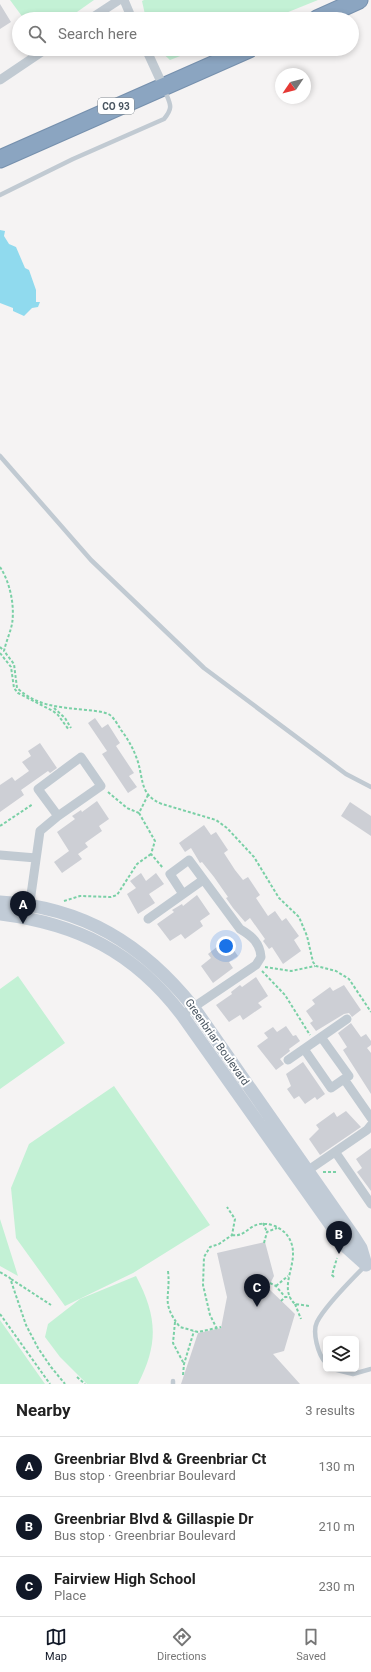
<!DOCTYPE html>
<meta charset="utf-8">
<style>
:root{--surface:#fff;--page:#f6f6f6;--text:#222;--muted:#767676;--line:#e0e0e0;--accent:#111827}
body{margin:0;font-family:Roboto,sans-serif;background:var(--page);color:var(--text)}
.controls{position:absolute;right:12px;bottom:12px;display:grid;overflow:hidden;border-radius:6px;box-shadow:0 2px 6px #0003}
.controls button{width:36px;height:36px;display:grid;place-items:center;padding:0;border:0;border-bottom:1px solid var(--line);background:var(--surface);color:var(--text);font:20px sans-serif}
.compass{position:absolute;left:275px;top:68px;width:36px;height:36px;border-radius:50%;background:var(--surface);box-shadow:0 2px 6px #0003;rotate:235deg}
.you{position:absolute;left:226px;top:946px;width:14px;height:14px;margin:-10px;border:3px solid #fff;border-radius:50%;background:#1a73e8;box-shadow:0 0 0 6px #1a73e833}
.badge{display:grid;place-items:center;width:26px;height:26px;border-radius:50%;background:var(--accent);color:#fff;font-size:13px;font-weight:700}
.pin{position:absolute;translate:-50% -33px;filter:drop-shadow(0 1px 2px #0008)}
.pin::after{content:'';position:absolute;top:21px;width:14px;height:12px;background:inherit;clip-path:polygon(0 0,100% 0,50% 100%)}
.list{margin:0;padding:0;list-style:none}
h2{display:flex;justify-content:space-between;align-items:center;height:52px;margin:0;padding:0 16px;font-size:17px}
h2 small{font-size:13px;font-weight:400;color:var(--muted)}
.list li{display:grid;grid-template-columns:26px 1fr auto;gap:12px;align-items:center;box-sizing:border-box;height:60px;padding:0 16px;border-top:1px solid var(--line)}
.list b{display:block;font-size:15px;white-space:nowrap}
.list p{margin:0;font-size:13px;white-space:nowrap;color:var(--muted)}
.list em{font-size:13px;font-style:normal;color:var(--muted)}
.icon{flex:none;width:22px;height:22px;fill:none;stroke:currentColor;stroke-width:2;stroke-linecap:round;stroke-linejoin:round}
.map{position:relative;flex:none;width:371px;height:1384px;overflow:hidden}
.search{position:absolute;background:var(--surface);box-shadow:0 2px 6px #0003;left:12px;right:12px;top:12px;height:44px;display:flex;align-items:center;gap:10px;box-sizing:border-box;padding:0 14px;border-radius:22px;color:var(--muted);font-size:15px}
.sheet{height:232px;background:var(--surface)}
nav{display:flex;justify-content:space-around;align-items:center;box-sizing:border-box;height:56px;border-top:1px solid var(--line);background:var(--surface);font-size:11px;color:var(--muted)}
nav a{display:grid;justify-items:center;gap:2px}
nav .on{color:var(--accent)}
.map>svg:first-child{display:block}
.green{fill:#c3f1d5}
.water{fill:#90daee}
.building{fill:#cdcfd5}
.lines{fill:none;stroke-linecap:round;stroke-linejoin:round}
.highway-casing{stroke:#7690ad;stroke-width:19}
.path{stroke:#7ad0a6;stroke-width:2;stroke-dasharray:3 2;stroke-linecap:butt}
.lane{stroke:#c1cad2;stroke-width:4.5}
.street{stroke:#c1cad2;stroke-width:9}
.secondary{stroke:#c1cbd6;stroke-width:13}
.highway{stroke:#8ba5c1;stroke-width:17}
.labels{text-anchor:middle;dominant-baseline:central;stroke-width:4;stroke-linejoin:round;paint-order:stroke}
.shield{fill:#fff;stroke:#808990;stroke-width:1}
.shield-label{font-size:10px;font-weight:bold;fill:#4a5661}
.street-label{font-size:11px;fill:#4a5661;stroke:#fff}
</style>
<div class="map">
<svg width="371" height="1384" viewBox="0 0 371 1384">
<rect width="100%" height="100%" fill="#f5f3f3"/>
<path class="green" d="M10 0H94L67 19H24Z
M144 0H318L271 19H146L142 1Z
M158 49H198L170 60Z
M18 976 65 1043 0 1089V989Z
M114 1086 210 1225 133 1273 65 1306 16 1238 11 1188 29 1144Z
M0 1219 18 1276 0 1266Z
M136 1276C157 1316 159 1343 138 1384H87L60 1357 45 1337 48 1324 80 1299Z
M0 1320 45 1384H0Z"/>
<path class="water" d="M0 230 5 231 4 236 9 244 16 247 25 268 29 270 36 290V302H40L38 307 32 308 24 316 13 311V308L0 303Z"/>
<path class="building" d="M0 4 11 22 0 29Z
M95 718 102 728 108 724 120 743 116 746 134 773 129 776 137 787 128 793 102 754 107 751 88 723Z
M40 743 57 768 50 773 48 771 21 790 24 795 0 812V785L12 777 15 781 29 771 22 762 31 756 28 751Z
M97 801 109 819 99 826 102 831 85 843 88 847 78 854 82 859 62 873 54 862 69 851 57 832 75 819 72 816 81 810 82 812Z
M350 802 371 816V836L341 816Z
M204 825 211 835 216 832 228 850 224 853 235 870 243 880 248 877 260 895 256 898 268 916 275 911 282 921 286 918 299 936 294 940 301 951 283 964 272 947 269 949 263 941 265 939 250 918 245 922 233 908 226 898 228 897 214 877 202 862 200 863 191 848 185 852 179 843Z
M141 873 146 881 156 873 164 884 149 894 155 903 138 914 127 894 136 888 130 881Z
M197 895 210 914 200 921 203 926 185 939 181 934 170 941 157 924 174 912 172 910 182 904 183 906Z
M230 945 238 956 229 962 233 968 213 983 201 966 211 958 208 954 218 946 221 951Z
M256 977 268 996 258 1003 262 1007 243 1020 240 1015 229 1022 216 1005 232 994 231 992 240 985 242 987Z
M344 985 361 1010 352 1017 349 1013 344 1014 316 1031 310 1023 313 1021 306 1011 315 1004 312 1000 330 987 333 991Z
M351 1023 361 1037 366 1034 371 1041V1045L367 1048 371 1053V1094L343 1050 347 1047 338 1033Z
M286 1026 293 1036 296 1035 300 1041 289 1049 290 1051 280 1059 284 1064 276 1070 257 1046 268 1038 264 1033 273 1027 277 1032Z
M303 1062 325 1094 317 1100 315 1097 305 1104 299 1096 294 1099 287 1089 291 1086 286 1074Z
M346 1111 361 1127 320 1155 309 1139 319 1129 316 1125 334 1112 337 1117Z
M371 1148V1191L357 1172 362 1168 356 1159Z
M265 1242 274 1276 268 1288 295 1314 284 1351 273 1354 300 1384H181L198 1333 221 1328 227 1297 217 1253Z"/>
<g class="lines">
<g class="highway-casing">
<path id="highway" d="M317 19 359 0
M0 159 249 49"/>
</g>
<path class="path" d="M0 567C10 582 15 606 12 624 10 633 6 642 4 651L14 664 17 688C38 707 60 707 86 710 94 711 103 711 110 715 114 718 118 725 121 730 128 739 133 748 137 759 144 779 139 795 162 804L216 820 227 828 254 857 279 898 299 917 307 936 313 962 316 966 336 971 349 979 371 1012
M0 647 4 651
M0 653 11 667 14 688 18 693 53 711 58 715 69 730
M54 708 65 718 71 728
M108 792 127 808 139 813 148 795
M139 813 155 841 151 854 163 868
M0 826 33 804
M64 901 80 896 111 897 117 895 137 864 151 854
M265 967 291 971 315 966
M262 971 285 995 310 1035
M323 1172H338
M263 1223 267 1232
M232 1235C249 1238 249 1217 275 1226 279 1228 284 1231 287 1235 305 1259 275 1285 295 1304L309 1306
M264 1243 267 1232 277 1228
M168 1271C171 1298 160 1302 180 1327L198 1332 221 1327
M0 1272 10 1278 26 1325 38 1348 51 1367 65 1384
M334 1277 332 1275 337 1258
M11 1279 51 1305
M270 1283 276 1286 285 1297
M276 1286 288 1276
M281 1301 285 1297H290
M295 1304 301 1319
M0 1314 50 1384
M175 1322 173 1343 184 1364
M217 1329 210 1315 203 1285 204 1257 210 1247 219 1244 232 1235 235 1219 227 1207
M183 1375 184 1364 194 1331
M77 1377 85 1384"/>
<path class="lane" d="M0 195 73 159 164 119C174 107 170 104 165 91
M0 456 91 560 204 668 346 774 371 787
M326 1363C318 1355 312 1332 317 1322 325 1306 351 1280 365 1266
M333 1369 353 1374 371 1369
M173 1384V1381"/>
<path class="street" d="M124 0 132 19
M90 19 119 0
M146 49 163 86
M0 80 46 49
M0 855 36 858
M29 909 40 831 58 816 101 786 81 757 38 789 58 816
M148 919 203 880
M182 1015 256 965 261 957C260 943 252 936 240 929L189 860 170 874 183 894
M321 1037 349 1076 344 1079 371 1118
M304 1049 331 1088 344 1079
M288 1060 347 1019
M336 1153 371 1204
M307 1171 367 1130 371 1125"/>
<path class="secondary" d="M0 902C83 907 143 944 194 1008L354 1237 361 1248 366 1265
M0 914C78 924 134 952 182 1015L347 1248 366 1265"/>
<use href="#highway" class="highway"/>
</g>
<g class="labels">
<rect class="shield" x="98" y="98" width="36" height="16" rx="3"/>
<g class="shield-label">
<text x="116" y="106">CO 93</text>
</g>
<g class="street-label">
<text transform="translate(217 1042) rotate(55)">Greenbriar Boulevard</text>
</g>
</g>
</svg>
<div class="controls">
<button><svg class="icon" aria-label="layers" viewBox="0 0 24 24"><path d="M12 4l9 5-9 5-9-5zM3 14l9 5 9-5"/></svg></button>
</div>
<svg class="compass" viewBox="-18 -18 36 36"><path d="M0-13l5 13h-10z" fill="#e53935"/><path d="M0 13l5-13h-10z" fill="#767676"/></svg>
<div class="you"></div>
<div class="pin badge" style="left:23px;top:924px">A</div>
<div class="pin badge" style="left:339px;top:1254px">B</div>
<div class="pin badge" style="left:257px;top:1307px">C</div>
<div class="search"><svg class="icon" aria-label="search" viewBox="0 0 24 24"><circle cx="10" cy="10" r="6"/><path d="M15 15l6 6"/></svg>Search here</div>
</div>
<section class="sheet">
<h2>Nearby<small>3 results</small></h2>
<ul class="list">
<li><span class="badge">A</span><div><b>Greenbriar Blvd &amp; Greenbriar Ct</b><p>Bus stop · Greenbriar Boulevard</p></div><em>130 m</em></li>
<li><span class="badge">B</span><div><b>Greenbriar Blvd &amp; Gillaspie Dr</b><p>Bus stop · Greenbriar Boulevard</p></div><em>210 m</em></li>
<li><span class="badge">C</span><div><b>Fairview High School</b><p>Place</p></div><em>230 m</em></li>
</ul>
</section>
<nav>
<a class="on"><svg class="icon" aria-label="map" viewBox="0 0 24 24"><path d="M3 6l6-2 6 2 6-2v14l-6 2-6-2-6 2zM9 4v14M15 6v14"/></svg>Map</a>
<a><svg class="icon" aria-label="directions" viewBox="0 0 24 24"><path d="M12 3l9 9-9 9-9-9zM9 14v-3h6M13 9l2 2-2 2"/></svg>Directions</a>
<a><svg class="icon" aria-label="saved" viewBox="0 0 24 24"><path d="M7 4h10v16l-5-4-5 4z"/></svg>Saved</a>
</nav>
